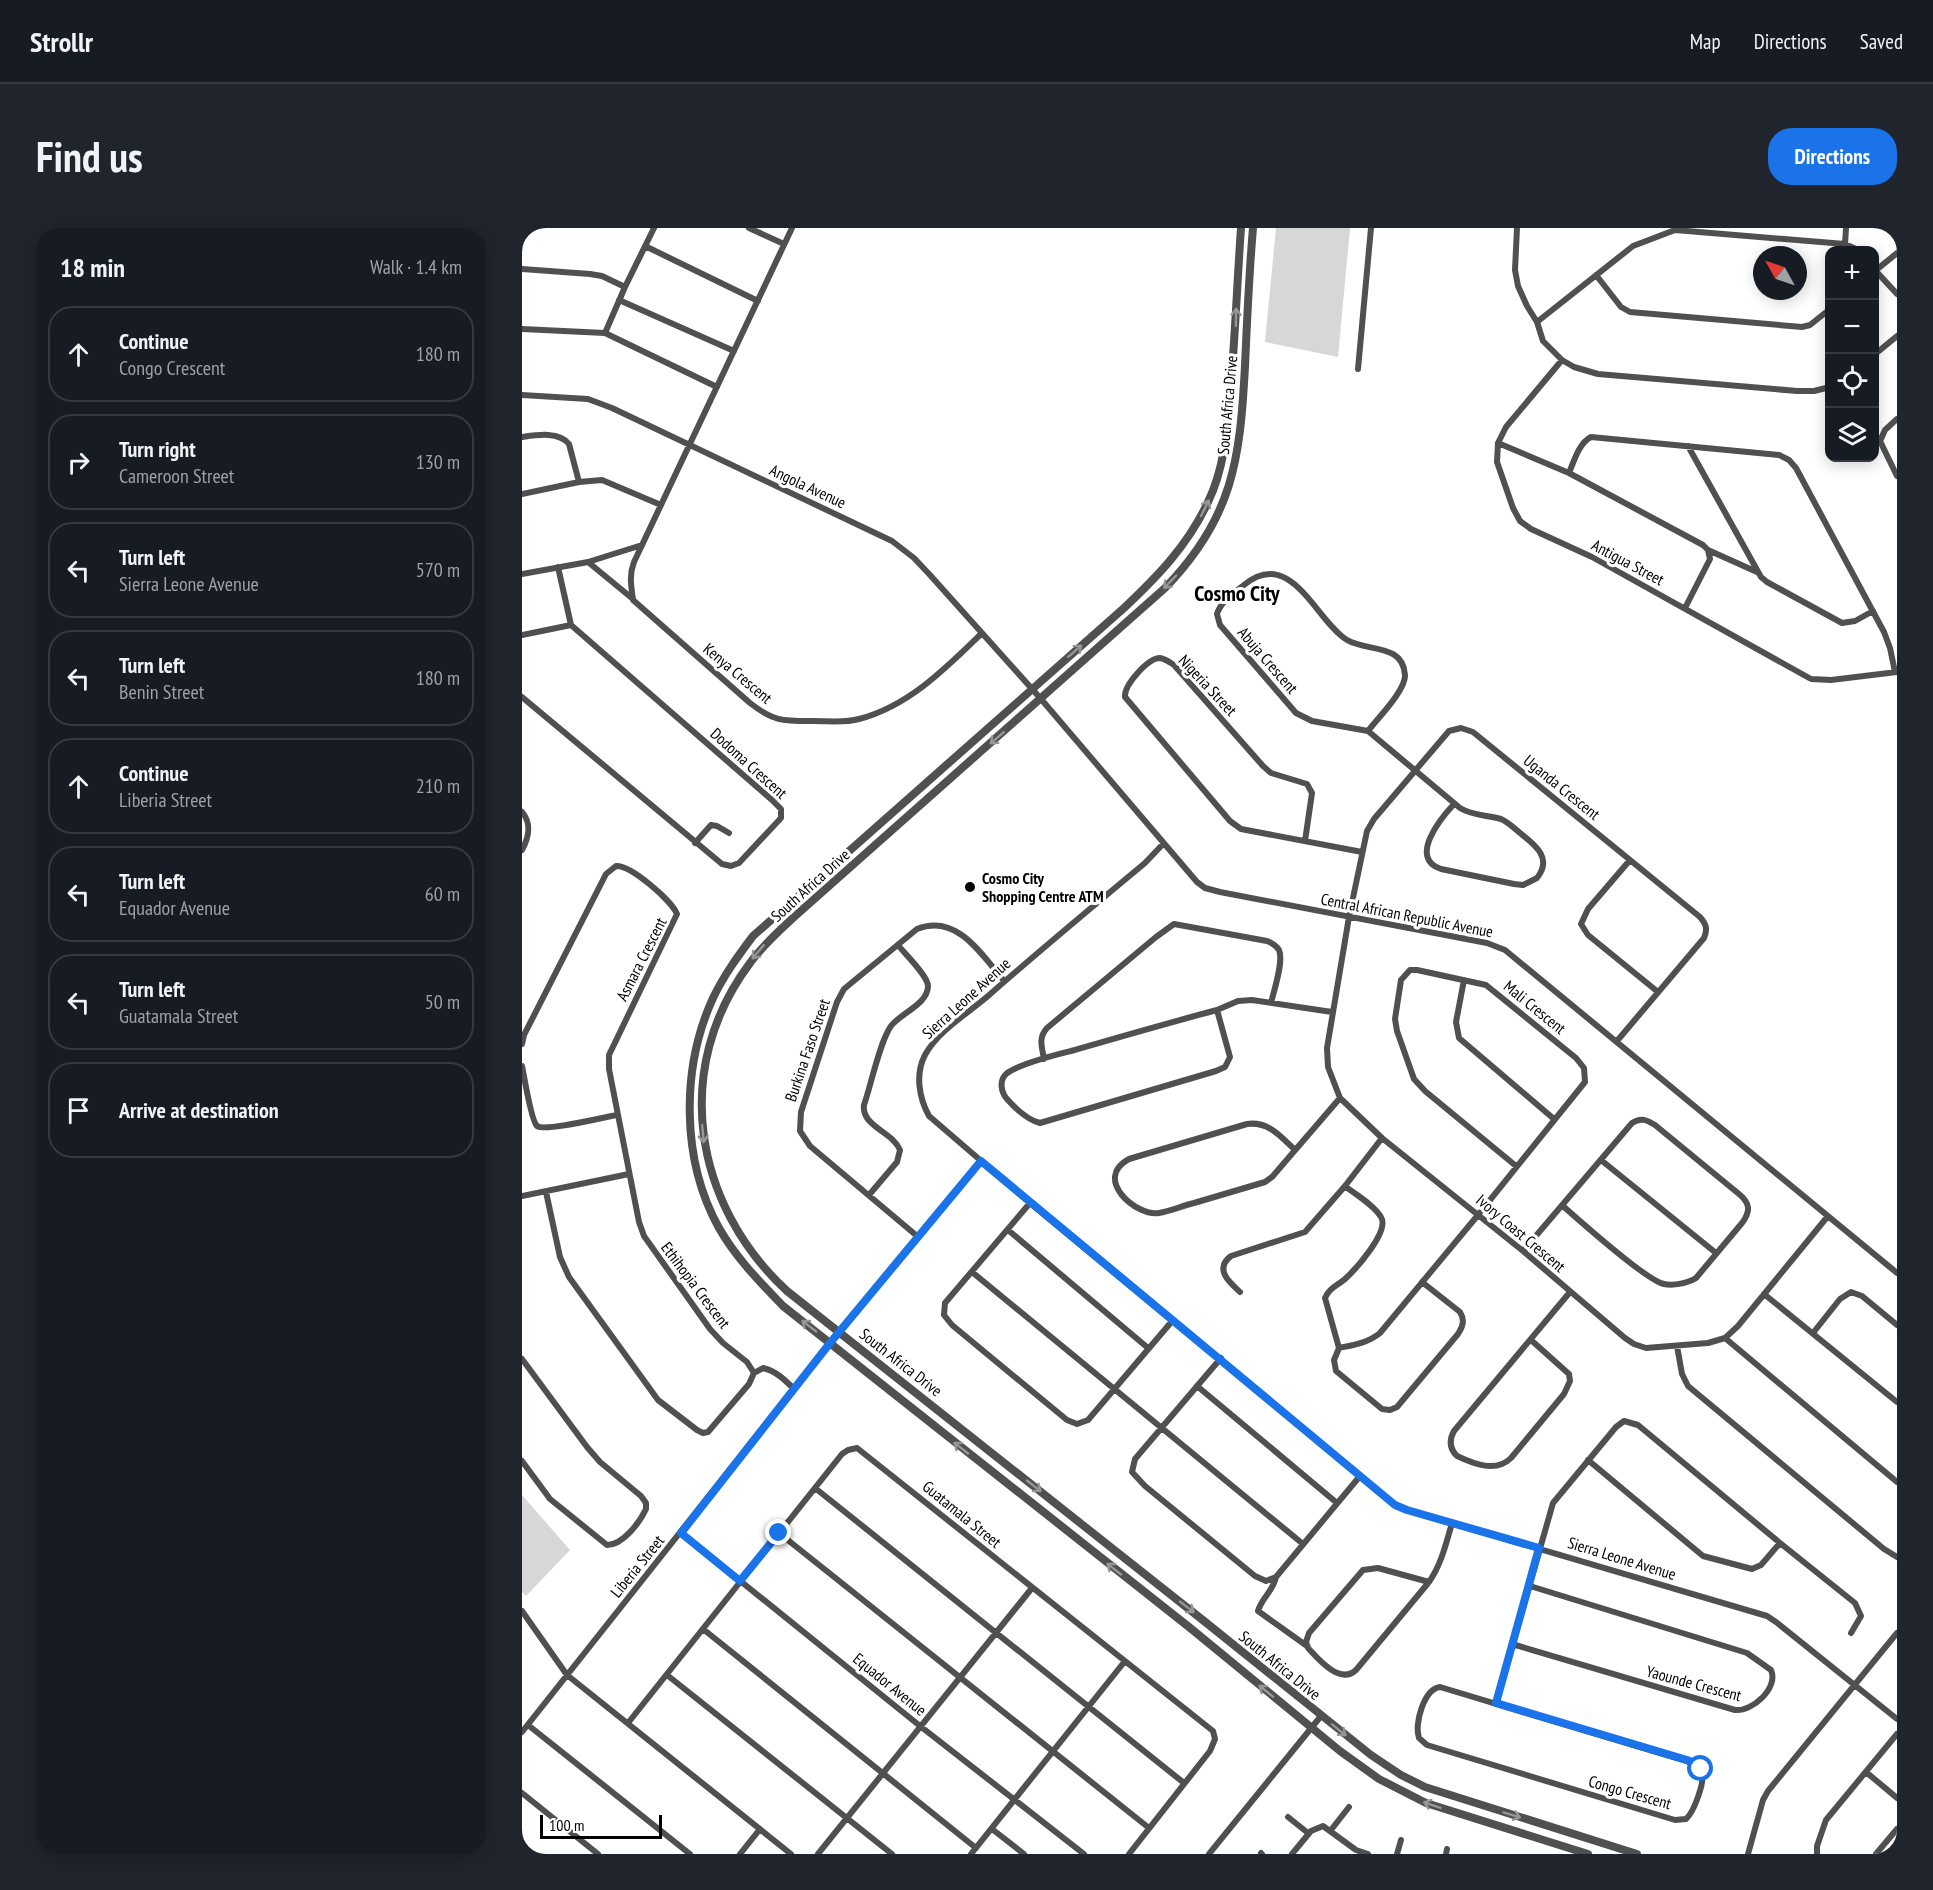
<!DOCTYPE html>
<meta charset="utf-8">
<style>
:root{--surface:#171b24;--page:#20242c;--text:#f1f3f6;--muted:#9ea1a6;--line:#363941;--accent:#1a73e8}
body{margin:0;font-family:"PT Sans Narrow",sans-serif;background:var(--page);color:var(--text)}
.controls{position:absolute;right:18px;top:18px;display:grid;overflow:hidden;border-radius:12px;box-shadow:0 3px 15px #0003}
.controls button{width:54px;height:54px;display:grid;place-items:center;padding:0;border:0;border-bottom:2px solid var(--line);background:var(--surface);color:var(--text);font:30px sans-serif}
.compass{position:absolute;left:1231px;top:18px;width:54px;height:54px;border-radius:50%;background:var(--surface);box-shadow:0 3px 15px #0003;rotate:310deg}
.scale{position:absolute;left:18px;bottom:15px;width:122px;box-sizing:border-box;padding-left:6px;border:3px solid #000;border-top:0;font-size:16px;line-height:21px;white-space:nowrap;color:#000;-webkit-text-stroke:4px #fff;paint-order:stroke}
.stop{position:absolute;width:18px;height:18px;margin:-14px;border:4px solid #1a73e8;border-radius:50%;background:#fff}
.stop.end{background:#1a73e8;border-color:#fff;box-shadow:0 2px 6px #0008}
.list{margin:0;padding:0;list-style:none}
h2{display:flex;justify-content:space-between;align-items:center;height:78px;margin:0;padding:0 24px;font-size:26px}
h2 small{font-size:20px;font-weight:400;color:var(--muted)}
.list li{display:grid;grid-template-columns:39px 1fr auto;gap:18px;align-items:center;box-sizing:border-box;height:96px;margin:0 12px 12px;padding:0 12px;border:2px solid var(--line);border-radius:24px}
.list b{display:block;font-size:22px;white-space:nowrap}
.list p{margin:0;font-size:20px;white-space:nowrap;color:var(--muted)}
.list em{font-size:20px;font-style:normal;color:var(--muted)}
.icon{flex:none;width:33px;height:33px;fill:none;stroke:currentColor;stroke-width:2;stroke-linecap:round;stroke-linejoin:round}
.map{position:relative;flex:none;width:1375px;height:1626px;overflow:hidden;border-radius:24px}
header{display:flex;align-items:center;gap:36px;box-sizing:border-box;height:84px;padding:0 30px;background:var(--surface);border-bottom:2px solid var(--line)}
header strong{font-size:28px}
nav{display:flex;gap:33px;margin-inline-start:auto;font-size:21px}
.intro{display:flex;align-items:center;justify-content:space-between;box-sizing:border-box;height:144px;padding:0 36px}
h1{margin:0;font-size:42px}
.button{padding:15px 27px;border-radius:24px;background:var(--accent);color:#fff;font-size:21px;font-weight:700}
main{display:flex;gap:36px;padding:0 36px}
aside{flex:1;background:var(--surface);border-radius:24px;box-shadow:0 3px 15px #0003}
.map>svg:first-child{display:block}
.green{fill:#d7d7d7}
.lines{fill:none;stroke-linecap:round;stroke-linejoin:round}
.minor{stroke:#505050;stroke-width:6}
.tertiary{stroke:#505050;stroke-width:8}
.oneway{stroke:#969696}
.route{stroke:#1a73e8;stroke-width:8}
.poi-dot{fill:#000;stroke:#fff;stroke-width:2}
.labels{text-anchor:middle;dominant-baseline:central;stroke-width:6;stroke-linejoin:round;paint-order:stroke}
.street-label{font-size:16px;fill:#000;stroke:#fff}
.poi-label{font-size:16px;font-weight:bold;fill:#000;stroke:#fff;text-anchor:start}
.district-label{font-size:22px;font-weight:bold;fill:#000;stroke:#fff}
</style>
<header>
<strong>Strollr</strong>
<nav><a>Map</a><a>Directions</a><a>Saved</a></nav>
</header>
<div class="intro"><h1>Find us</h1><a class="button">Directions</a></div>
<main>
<aside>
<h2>18 min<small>Walk · 1.4 km</small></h2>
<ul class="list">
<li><svg class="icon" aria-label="ahead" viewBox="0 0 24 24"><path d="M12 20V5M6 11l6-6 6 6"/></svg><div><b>Continue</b><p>Congo Crescent</p></div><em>180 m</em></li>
<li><svg class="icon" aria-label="right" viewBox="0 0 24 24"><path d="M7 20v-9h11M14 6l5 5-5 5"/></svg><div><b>Turn right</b><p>Cameroon Street</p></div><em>130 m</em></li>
<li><svg class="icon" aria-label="left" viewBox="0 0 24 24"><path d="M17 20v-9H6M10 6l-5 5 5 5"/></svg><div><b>Turn left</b><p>Sierra Leone Avenue</p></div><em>570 m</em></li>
<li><svg class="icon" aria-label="left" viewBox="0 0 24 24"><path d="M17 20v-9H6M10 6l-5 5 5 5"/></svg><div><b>Turn left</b><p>Benin Street</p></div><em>180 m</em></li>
<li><svg class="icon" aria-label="ahead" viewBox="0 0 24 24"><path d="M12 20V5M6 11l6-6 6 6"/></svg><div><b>Continue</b><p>Liberia Street</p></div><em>210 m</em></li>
<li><svg class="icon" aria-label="left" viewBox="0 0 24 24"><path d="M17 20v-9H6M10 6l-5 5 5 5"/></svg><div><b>Turn left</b><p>Equador Avenue</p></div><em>60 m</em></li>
<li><svg class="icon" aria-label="left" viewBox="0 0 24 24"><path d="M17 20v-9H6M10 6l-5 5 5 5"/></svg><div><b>Turn left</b><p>Guatamala Street</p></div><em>50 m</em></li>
<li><svg class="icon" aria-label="arrive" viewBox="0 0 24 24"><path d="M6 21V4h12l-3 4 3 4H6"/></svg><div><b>Arrive at destination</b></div></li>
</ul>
</aside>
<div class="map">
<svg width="1375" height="1626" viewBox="0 0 1375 1626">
<rect width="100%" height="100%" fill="#fff"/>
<path class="green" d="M754 0H828L816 129 743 114Z
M0 1267 48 1322 4 1368 0 1364Z"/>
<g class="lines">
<path class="minor" d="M227 0 262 16
M270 0 112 334C107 347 109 357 111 372L228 475C252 494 262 493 292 493 307 493 323 495 337 491 387 478 425 439 460 405
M995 0 993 42 996 58 1005 78 1015 94 1021 113 1040 132 1052 139 1076 146 1275 163H1292L1308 159
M1323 16 1324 0
M123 18 236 73
M0 41 68 46 80 48 103 59 83 105
M1352 41 1375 66
M1353 43 1375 25
M1074 47 1099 79 1108 84 1280 99 1288 97 1308 81
M103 59 132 0
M97 72 212 123
M1015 94 1111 18 1153 2 1323 16 1336 22
M0 101 83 105 195 159
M1352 127 1375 108
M1040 132 984 199 976 215 975 234 991 280 998 293 1009 301 1070 329 1289 451 1309 452 1375 444
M836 141 849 0
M0 167 66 171 90 180 370 313 392 330 408 347 519 471 675 654 683 660 698 664 965 715 983 722 1375 1045
M1375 191 1363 202 1358 213 1375 248
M0 209C14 207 37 203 47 216L57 254
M976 215 1047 245 1181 317 1186 322 1188 331 1163 380
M1166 218 1239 349 1245 354 1320 395 1333 393 1351 383
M1047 245C1052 233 1057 215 1069 209L1257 227 1267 232 1274 240 1362 404 1368 420 1373 444
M0 266 57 254 80 252 139 277
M1186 322 1235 344
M66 334 120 317
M36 339 49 397
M0 346 66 334 111 371
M0 407 49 397 250 572 259 581V590L217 635 209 638 200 636 0 469
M846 503C855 491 884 462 883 447 881 415 845 424 825 412 794 393 769 318 722 357 712 365 699 373 695 386L698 397 774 485 790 493 846 503 938 580C951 588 965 587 979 591 986 594 992 600 998 605 1013 617 1031 630 1015 650L1001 657 992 656 919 641C886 630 919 590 932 576
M0 584C10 596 7 609 0 622
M783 613 790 565 785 556 749 545 741 538 652 437C647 434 644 431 638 430 626 430 602 457 603 469L708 593 719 601 840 624
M173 615 189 597 195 598 207 605
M641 616 623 635C570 679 517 723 466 768 445 786 416 803 403 827 393 846 397 870 407 888L508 975 873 1277 885 1282 1245 1388 1254 1394 1375 1491
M1108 632 1066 681 1059 696 1066 707 1136 764
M942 752 934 794 937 810 1032 891
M695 782 708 829 703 839 694 843 518 895C506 892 493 880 485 871 479 864 477 853 484 846 496 836 533 827 549 823 598 809 646 795 695 782L716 773 730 772 810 784
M1095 813 1182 710C1186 701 1184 696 1178 689L951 504 939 500 927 503 852 591 845 603 827 689 805 820 806 839 818 870 860 910 1001 1023 1103 1110 1112 1116 1124 1120 1186 1115 1203 1110 1216 1098 1306 988
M0 816 2 807 84 646 94 638C109 637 150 673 155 686L87 827V841L117 994 122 1008 188 1101 201 1115 225 1134 232 1145
M522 831C520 819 516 810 525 800L634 709 652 696 745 713C750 715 754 717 757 722 762 733 752 762 749 775
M0 838C2 847 9 893 15 898 23 904 82 889 95 887
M772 921C758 908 746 893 725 896L607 931C570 951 615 989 637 985 648 983 660 978 672 975 696 968 719 961 743 954L750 949 818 870
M1079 932 1194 1025
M823 958C834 967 852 977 859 989 868 1003 834 1041 823 1051 815 1058 807 1060 803 1070L817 1120 812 1132 814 1143 860 1181 868 1182 875 1179 936 1106C941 1098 943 1092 938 1084L900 1054
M24 964 38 1029 47 1049 136 1172 175 1202 181 1205 186 1204 227 1156 232 1145
M347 967 375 934 378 922C371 904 339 898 342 877 349 857 358 813 369 798 379 785 406 776 406 758 406 748 383 726 376 717
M0 968 107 946
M508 975 423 1075 422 1087 430 1097 545 1192 555 1196 566 1192 651 1092
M486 1002 626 1120
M395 1008 288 918 278 903 279 884 315 774 322 761 395 701C435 685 460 727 482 753
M1001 1023 1110 895C1119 889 1125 892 1133 897L1217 966C1228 975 1229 983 1220 995L1174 1050C1166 1055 1152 1058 1142 1056 1125 1053 1058 993 1041 978
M450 1044 781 1316
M718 1064C707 1054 692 1041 709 1028L783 1004 823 958 860 910
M1242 1066 1375 1174
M1291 1105 1318 1071 1329 1064 1340 1068 1375 1097
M1203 1110 1375 1254
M1009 1112 1047 1146 1048 1153 1042 1166 989 1230C974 1245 952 1236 935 1228 927 1220 927 1212 932 1203L1048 1064
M1155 1118 1160 1146 1166 1158 1362 1321 1375 1329
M817 1120C831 1117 846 1115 858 1105L956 987 1063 854 1062 840 1054 830 964 757 895 742H888L879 752 873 791 875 803 892 851 903 863 994 938
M699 1130 613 1231 610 1244 623 1258 733 1348 744 1353 754 1349 838 1248
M0 1131 65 1219 78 1234 119 1268 124 1275V1281C118 1294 101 1317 85 1317L28 1271 0 1233
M232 1145 241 1140C254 1143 263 1152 272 1161
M675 1158 815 1275
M1066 1232 1181 1328 1230 1341 1239 1337 1258 1315
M293 1260 662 1555
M159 1305 398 1498 562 1626
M257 1305 627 1600
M754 1349C751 1363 739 1371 736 1383L785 1418
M907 1354 856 1340 841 1342 787 1405 784 1414 786 1420C797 1432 818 1457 834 1442L907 1354C919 1337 924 1316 930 1295
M0 1383 45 1447 269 1626
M181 1401 454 1620
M990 1416 1213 1482C1230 1484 1257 1460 1249 1442L1225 1425 1008 1358
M145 1447 370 1626
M918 1459 1174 1536C1176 1539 1178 1540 1180 1544 1183 1554 1172 1584 1164 1591L1153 1592 905 1517 897 1510C892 1496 902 1461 918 1459Z
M974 1475 1031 1275 1094 1199 1102 1193 1116 1197 1258 1315 1333 1375 1339 1388 1329 1405
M106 1495 320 1226 326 1222 335 1220 691 1503 693 1511 688 1523 607 1626
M6 1497 168 1626
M0 1504 308 1115 459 933
M1344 1544 1375 1570
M0 1565 76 1626
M766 1589 786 1605
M470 1601 502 1626
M809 1602 827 1579
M739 1625 740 1626
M218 1626 238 1601
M296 1626 510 1360
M449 1626 603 1433
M687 1626 799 1488
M770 1626 789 1603 801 1598 834 1622 846 1626
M875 1626 879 1612
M924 1626 925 1621
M1226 1626 1241 1572 1246 1563 1375 1405
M1295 1626V1618L1304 1592 1375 1506
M1354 1626 1375 1601"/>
<path class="tertiary" d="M719 0C715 56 713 112 708 168 705 204 702 241 686 274 666 317 636 348 602 380L231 708C216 728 202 747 191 770 159 840 159 932 197 1000 214 1030 238 1054 261 1078L667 1399 818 1523 857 1551 904 1575 1066 1626
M731 0C727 46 725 92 723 138 718 232 711 290 643 360L272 689C256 704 240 718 228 735 149 840 171 976 265 1063L682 1393 849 1527 879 1547 903 1559 1115 1626"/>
</g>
<defs><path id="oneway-shaft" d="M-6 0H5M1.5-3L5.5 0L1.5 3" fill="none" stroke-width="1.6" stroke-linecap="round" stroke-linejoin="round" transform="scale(1.5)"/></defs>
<g class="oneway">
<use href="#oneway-shaft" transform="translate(714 89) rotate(-89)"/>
<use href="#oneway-shaft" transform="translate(683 280) rotate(-64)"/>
<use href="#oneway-shaft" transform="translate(648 354) rotate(134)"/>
<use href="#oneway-shaft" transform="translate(553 423) rotate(-41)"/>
<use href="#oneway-shaft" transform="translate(475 510) rotate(139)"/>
<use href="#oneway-shaft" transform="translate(236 724) rotate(130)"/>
<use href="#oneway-shaft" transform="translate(181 906) rotate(85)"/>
<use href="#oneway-shaft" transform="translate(287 1098) rotate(-142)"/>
<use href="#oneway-shaft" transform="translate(439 1220) rotate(-142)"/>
<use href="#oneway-shaft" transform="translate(512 1258) rotate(38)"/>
<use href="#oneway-shaft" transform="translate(592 1341) rotate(-142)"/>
<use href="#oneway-shaft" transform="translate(665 1379) rotate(38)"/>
<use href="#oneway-shaft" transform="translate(744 1463) rotate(-141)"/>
<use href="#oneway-shaft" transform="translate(817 1502) rotate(39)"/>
<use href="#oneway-shaft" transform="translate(910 1577) rotate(-161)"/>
<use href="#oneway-shaft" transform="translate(990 1587) rotate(17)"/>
</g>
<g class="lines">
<path class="route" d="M257 1305 218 1353 159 1305 308 1115 459 933 873 1277 885 1282 1017 1320 974 1475 1165 1532 1174 1536 1179 1541"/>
</g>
<circle class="poi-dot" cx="448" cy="659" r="6"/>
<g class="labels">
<g class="street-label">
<text transform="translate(705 177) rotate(-85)">South Africa Drive</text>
<text transform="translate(286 258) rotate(25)">Angola Avenue</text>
<text transform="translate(1106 334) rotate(28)">Antigua Street</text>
<text transform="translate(746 432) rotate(49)">Abuja Crescent</text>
<text transform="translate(216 445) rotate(40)">Kenya Crescent</text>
<text transform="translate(686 457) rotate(47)">Nigeria Street</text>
<text transform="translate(227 535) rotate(42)">Dodoma Crescent</text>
<text transform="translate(1040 559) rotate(39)">Uganda Crescent</text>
<text transform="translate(288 657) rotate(-42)">South Africa Drive</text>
<text transform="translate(885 687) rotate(11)">Central African Republic Avenue</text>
<text transform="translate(119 731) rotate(-63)">Asmara Crescent</text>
<text transform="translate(444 770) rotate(-42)">Sierra Leone Avenue</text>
<text transform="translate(1013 779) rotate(39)">Mali Crescent</text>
<text transform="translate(285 822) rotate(-71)">Burkina Faso Street</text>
<text transform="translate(999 1005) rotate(40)">Ivory Coast Crescent</text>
<text transform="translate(174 1057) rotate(53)">Ethihopia Crescent</text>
<text transform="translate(379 1134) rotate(38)">South Africa Drive</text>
<text transform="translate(440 1286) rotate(39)">Guatamala Street</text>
<text transform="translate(1100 1330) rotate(17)">Sierra Leone Avenue</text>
<text transform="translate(115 1338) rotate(-51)">Liberia Street</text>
<text transform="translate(758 1437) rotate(39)">South Africa Drive</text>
<text transform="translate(1172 1455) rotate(15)">Yaounde Crescent</text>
<text transform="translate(368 1456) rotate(39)">Equador Avenue</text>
<text transform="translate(1108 1564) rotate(16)">Congo Crescent</text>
</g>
<g class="poi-label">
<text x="460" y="650">Cosmo City<tspan x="460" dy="18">Shopping Centre ATM</tspan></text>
</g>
<g class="district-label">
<text x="715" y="365">Cosmo City</text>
</g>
</g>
</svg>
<div class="controls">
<button>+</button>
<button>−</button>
<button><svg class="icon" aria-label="locate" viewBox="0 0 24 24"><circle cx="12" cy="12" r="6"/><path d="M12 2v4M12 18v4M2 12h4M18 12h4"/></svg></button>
<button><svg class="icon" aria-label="layers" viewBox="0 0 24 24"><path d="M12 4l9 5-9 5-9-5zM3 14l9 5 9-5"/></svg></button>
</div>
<svg class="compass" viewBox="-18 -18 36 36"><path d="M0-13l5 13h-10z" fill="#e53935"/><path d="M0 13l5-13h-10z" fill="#9ea1a6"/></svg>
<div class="scale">100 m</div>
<div class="stop" style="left:1179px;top:1541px"></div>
<div class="stop end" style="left:257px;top:1305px"></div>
</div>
</main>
